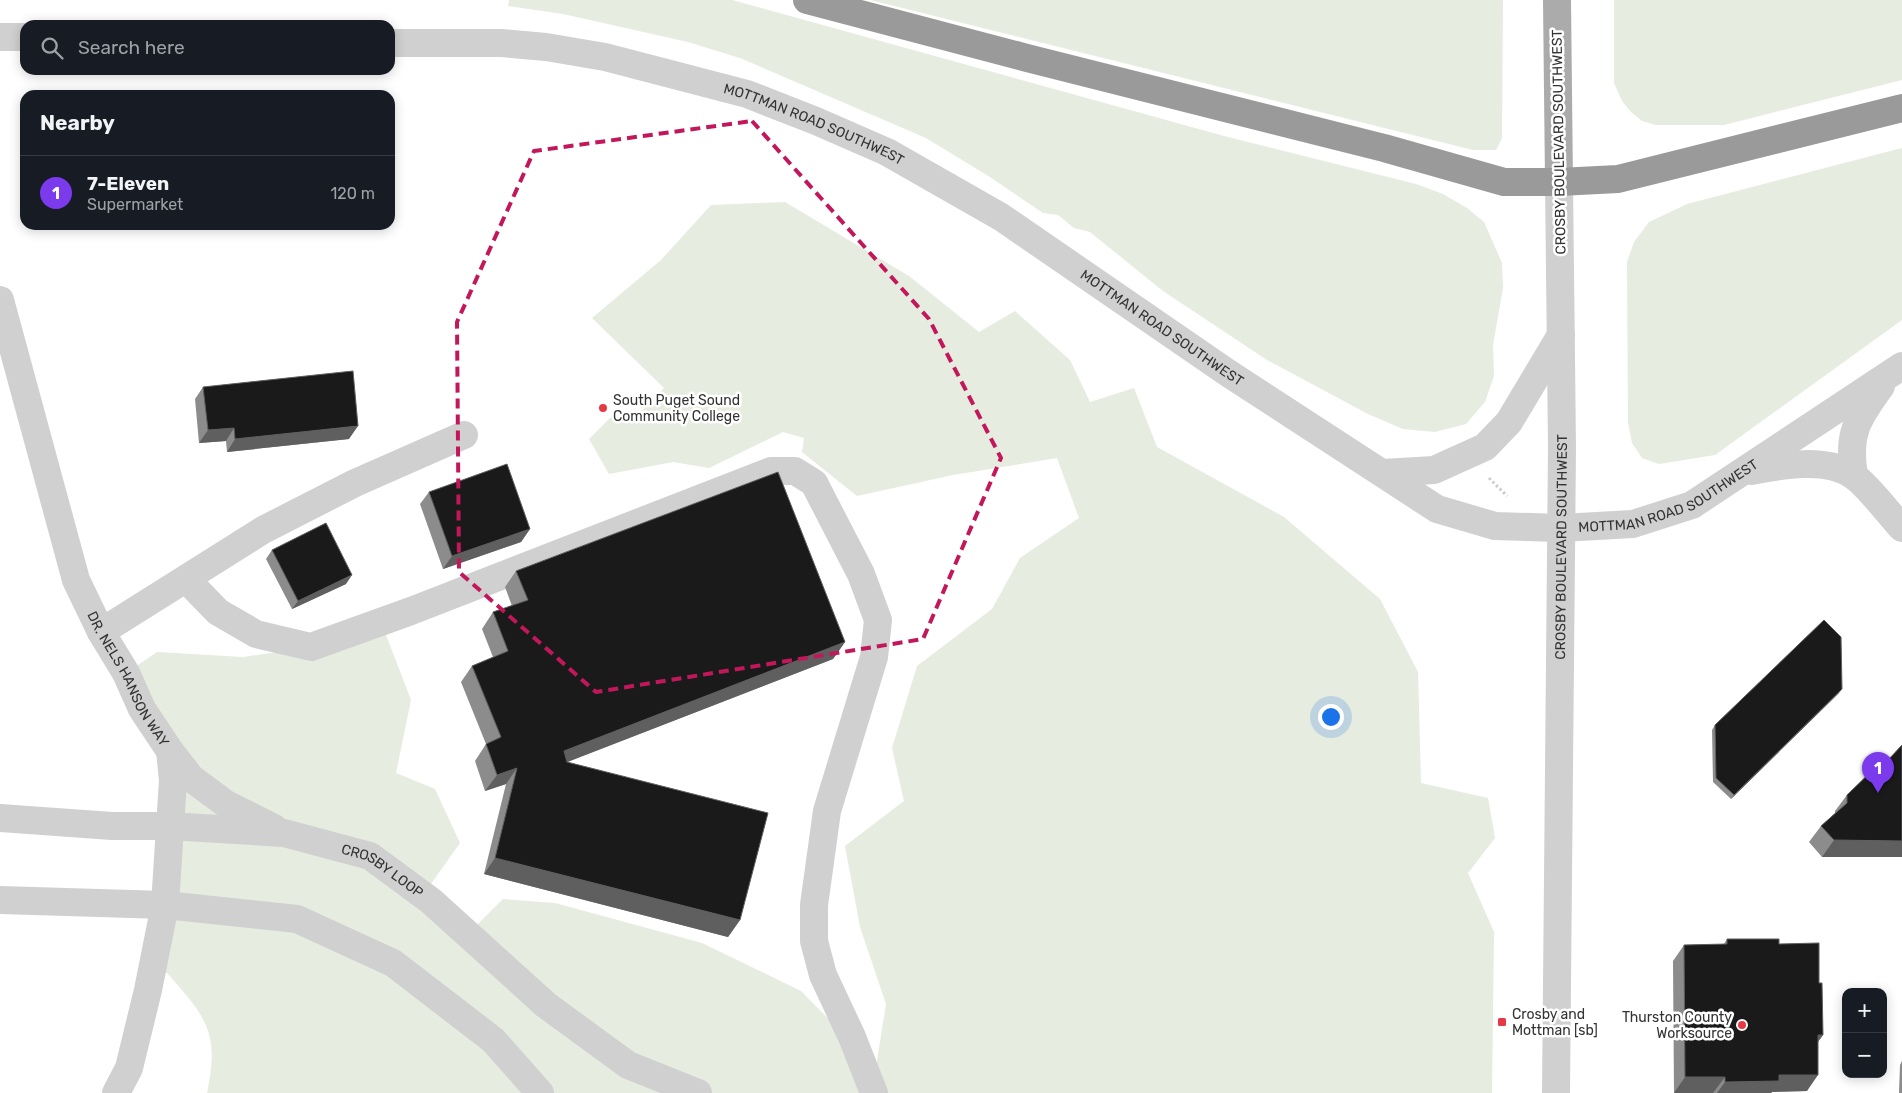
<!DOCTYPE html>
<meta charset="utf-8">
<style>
:root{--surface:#171b24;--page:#20242c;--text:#f1f3f6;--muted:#9ea1a6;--line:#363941;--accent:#7c3aed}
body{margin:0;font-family:Rubik,sans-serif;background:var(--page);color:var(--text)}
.controls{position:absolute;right:15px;bottom:15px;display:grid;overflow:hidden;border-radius:10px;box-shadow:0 2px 12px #0003}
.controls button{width:45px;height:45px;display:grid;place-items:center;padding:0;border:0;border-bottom:1px solid var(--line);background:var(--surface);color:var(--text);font:25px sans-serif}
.you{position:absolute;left:1330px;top:716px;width:18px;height:18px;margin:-12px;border:4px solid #fff;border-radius:50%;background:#1a73e8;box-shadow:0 0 0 8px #1a73e833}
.badge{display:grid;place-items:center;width:32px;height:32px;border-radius:50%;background:var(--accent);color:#fff;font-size:16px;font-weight:700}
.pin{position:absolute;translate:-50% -41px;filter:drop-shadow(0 1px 2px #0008)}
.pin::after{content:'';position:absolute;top:26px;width:18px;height:15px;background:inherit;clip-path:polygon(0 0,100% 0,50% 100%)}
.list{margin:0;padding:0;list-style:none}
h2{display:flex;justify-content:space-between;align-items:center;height:65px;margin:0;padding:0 20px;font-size:21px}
h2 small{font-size:16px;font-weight:400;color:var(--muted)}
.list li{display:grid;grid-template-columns:32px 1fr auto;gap:15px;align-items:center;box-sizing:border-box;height:75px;padding:0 20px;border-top:1px solid var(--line)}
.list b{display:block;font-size:19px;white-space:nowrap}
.list p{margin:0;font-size:16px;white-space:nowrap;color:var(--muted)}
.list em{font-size:16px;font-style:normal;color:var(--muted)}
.icon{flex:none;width:28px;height:28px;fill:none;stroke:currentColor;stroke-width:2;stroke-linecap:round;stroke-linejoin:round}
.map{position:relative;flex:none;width:1902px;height:1093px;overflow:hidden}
.search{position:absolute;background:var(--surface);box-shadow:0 2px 12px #0003;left:20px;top:20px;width:375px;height:55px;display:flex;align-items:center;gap:12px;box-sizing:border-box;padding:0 18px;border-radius:15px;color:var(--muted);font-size:19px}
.panel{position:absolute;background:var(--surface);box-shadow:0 2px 12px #0003;left:20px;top:90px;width:375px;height:140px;border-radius:15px}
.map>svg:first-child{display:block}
.green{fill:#e6ecdf}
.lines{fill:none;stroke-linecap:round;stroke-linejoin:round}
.path{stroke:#cdcdcd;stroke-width:3;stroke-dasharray:2.5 2.5;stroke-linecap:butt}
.minor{stroke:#d0d0d0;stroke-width:28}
.major{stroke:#ababab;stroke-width:28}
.highway{stroke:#9a9a9a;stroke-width:28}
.wall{fill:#8c8c8c}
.shaded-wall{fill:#5f5f5f}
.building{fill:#1a1a1a;stroke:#5f5f5f}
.marked{fill:none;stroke:#c2185b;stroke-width:4;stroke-dasharray:10 6;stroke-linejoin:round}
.poi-dot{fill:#e63946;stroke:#fff;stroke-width:2}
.labels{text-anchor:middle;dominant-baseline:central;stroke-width:5;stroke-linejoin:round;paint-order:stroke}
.street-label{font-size:14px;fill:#333;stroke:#fff}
.poi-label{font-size:14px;fill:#333;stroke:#fff;text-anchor:start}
</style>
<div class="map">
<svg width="1902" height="1093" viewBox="0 0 1902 1093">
<rect width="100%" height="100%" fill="#fff"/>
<path class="green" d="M509 0H732L1224 136 1416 184 1443 194 1467 208 1484 222 1502 263 1503 288 1493 345 1494 376 1485 402 1466 424 1435 432 1403 429 1368 414 1267 360 1163 291 1090 232 1074 228 1058 215 1043 213 990 177 926 138 740 58 688 42 563 14 508 6Z
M870 0H1503L1502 138 1496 150H1473Z
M1614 0H1902V80L1724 125H1656L1642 121 1631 112 1622 101 1614 83Z
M1902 148V320L1715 455 1659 464 1642 458 1632 443 1628 422 1627 262 1634 242 1649 222 1687 204Z
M785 202 909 276 979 332 1015 311 1070 360 1090 402 1134 388 1157 447 1284 517 1380 599 1418 672 1421 783 1488 798 1495 838 1468 873 1494 932 1492 1093H207C220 1032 206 1017 167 973H151L173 780 126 673 157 652 243 657 311 647 381 622 411 700 396 773 435 789 460 843 423 895 467 935 503 899 555 903 702 943 801 991 876 1067 886 1004 860 927 845 846 904 801 892 748 917 666 992 609 1020 558 1079 518 1057 458 953 475 857 496 802 452 804 438 783 432 709 468 673 462 609 474 589 439 614 414 631 422 664 388 592 318 661 260 711 205Z"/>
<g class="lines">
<path class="path" d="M1489 478 1507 496"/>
<g class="minor">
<path d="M0 37H25"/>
<path id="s1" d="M390 43H501L546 47 605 57 747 94 816 121 887 152 1001 217 1228 373 1437 509 1495 526 1561 528 1633 524 1692 505 1902 366"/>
<path id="s2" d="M0 300 76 580 101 632 126 673 142 709 170 751 173 780 165 905 148 990 129 1068 116 1093"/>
<path d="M1751 471C1782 465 1827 457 1854 476 1869 487 1889 514 1902 528"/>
<path d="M1383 473 1434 470 1485 447 1509 422 1561 335"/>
<path d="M1854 476C1847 434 1857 419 1881 386"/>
<path d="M186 579 218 612 256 634 311 647 411 611 771 471H795L814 483 861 574 878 620 874 657 827 811 814 905V941L823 975 852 1037 874 1093"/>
<path d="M101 632 263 530 355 483 464 435"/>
<path d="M170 751 191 778 226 804 274 828"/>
<path id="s3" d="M0 818 112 826H169L284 833 370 856 431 901 546 1005 628 1065 698 1093"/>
<path d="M0 900 165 905 297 919 393 963 493 1040 540 1093"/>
<path id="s4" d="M1556 1093 1562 447 1559 182"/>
</g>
<path class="major" d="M1557 0 1559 182"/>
<path class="highway" d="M807 0 1027 58 1384 148 1504 182H1559L1618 179 1902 108"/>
</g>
<path class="wall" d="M203 387 349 439 227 452 226 441 199 443 195 399Z
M429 492 530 529 521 542 443 569 420 504Z
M272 550 346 584 292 609 266 559Z
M516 571 845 642 833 659 567 762 740 920 728 937 484 874 506 784 485 791 475 761 486 744 461 682 472 666 493 657 482 629 493 612 512 606 505 587Z
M1839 693 1731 799 1713 782 1712 730 1715 725Z
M1902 745V857H1822L1809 842 1821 826 1835 813V811L1847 795 1889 759Z
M1727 939 1779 944 1819 983 1823 1035 1818 1042 1807 1091 1772 1092 1771 1093H1674L1673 961 1684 945 1724 944Z
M1902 1061V1093H1899L1900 1065Z"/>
<path class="shaded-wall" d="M358 426 349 439 227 452 235 439Z
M234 428 226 441 199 443 208 430Z
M530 529 521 542 443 569 452 556Z
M352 575 346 584 292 609 298 601Z
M845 642 833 659 552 768 564 751Z
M1842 689 1839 693 1731 799 1734 795Z
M517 768 506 784 485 791 497 775Z
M1834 840 1902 841V857H1822Z
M495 858 740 920 728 937 484 874Z
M1818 1035H1823L1811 1051Z
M1779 1075H1818L1807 1091 1772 1092 1771 1093H1717L1725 1082Z
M1685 1077H1725L1713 1093H1674Z"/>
<path class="building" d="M353 371 358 426 235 439 234 428 208 430 203 387Z
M507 464 530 529 452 556 429 492Z
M778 472 845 642 564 751 567 762 768 813 740 920 495 858 517 768 497 775 486 744 501 737 472 666 508 651 493 612 528 600 516 571Z
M326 523 352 575 298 601 272 550Z
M1824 620 1841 637 1842 689 1734 795 1716 778 1715 725Z
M1902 745V841L1834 840 1821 826 1847 803V795L1884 759H1889Z
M1727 939H1779V944L1819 943V983H1822L1823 1035H1818V1075H1779V1081L1725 1082V1077H1685L1684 945 1727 944Z"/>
<path class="marked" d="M752 121 929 319 1001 458 923 639 596 692 459 572 457 322 534 151Z"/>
<g class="poi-dot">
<circle cx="603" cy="408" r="5"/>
<rect x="1497" y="1017" width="10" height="10" rx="2.5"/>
<circle cx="1742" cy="1025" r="5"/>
</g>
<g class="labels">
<g class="street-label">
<text stroke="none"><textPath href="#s1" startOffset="436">MOTTMAN ROAD SOUTHWEST</textPath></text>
<text transform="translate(1559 142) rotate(-91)">CROSBY BOULEVARD SOUTHWEST</text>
<text stroke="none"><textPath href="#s1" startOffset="841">MOTTMAN ROAD SOUTHWEST</textPath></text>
<text stroke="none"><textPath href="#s1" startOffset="1411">MOTTMAN ROAD SOUTHWEST</textPath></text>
<text stroke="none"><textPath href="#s4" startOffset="546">CROSBY BOULEVARD SOUTHWEST</textPath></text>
<text stroke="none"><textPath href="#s2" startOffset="402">DR. NELS HANSON WAY</textPath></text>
<text stroke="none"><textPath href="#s3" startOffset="391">CROSBY LOOP</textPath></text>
</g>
<g class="poi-label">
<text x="613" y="400">South Puget Sound<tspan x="613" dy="16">Community College</tspan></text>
<text x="1512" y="1014">Crosby and<tspan x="1512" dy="16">Mottman [sb]</tspan></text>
<text x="1732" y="1017" text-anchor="end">Thurston County<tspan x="1732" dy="16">Worksource</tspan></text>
</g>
</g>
</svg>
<div class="controls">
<button>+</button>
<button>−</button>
</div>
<div class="you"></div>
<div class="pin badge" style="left:1878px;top:793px">1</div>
<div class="search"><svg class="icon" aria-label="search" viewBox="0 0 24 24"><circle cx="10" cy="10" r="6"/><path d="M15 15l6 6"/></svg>Search here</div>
<section class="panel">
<h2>Nearby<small></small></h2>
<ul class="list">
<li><span class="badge">1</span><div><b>7-Eleven</b><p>Supermarket</p></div><em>120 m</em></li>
</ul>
</section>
</div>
